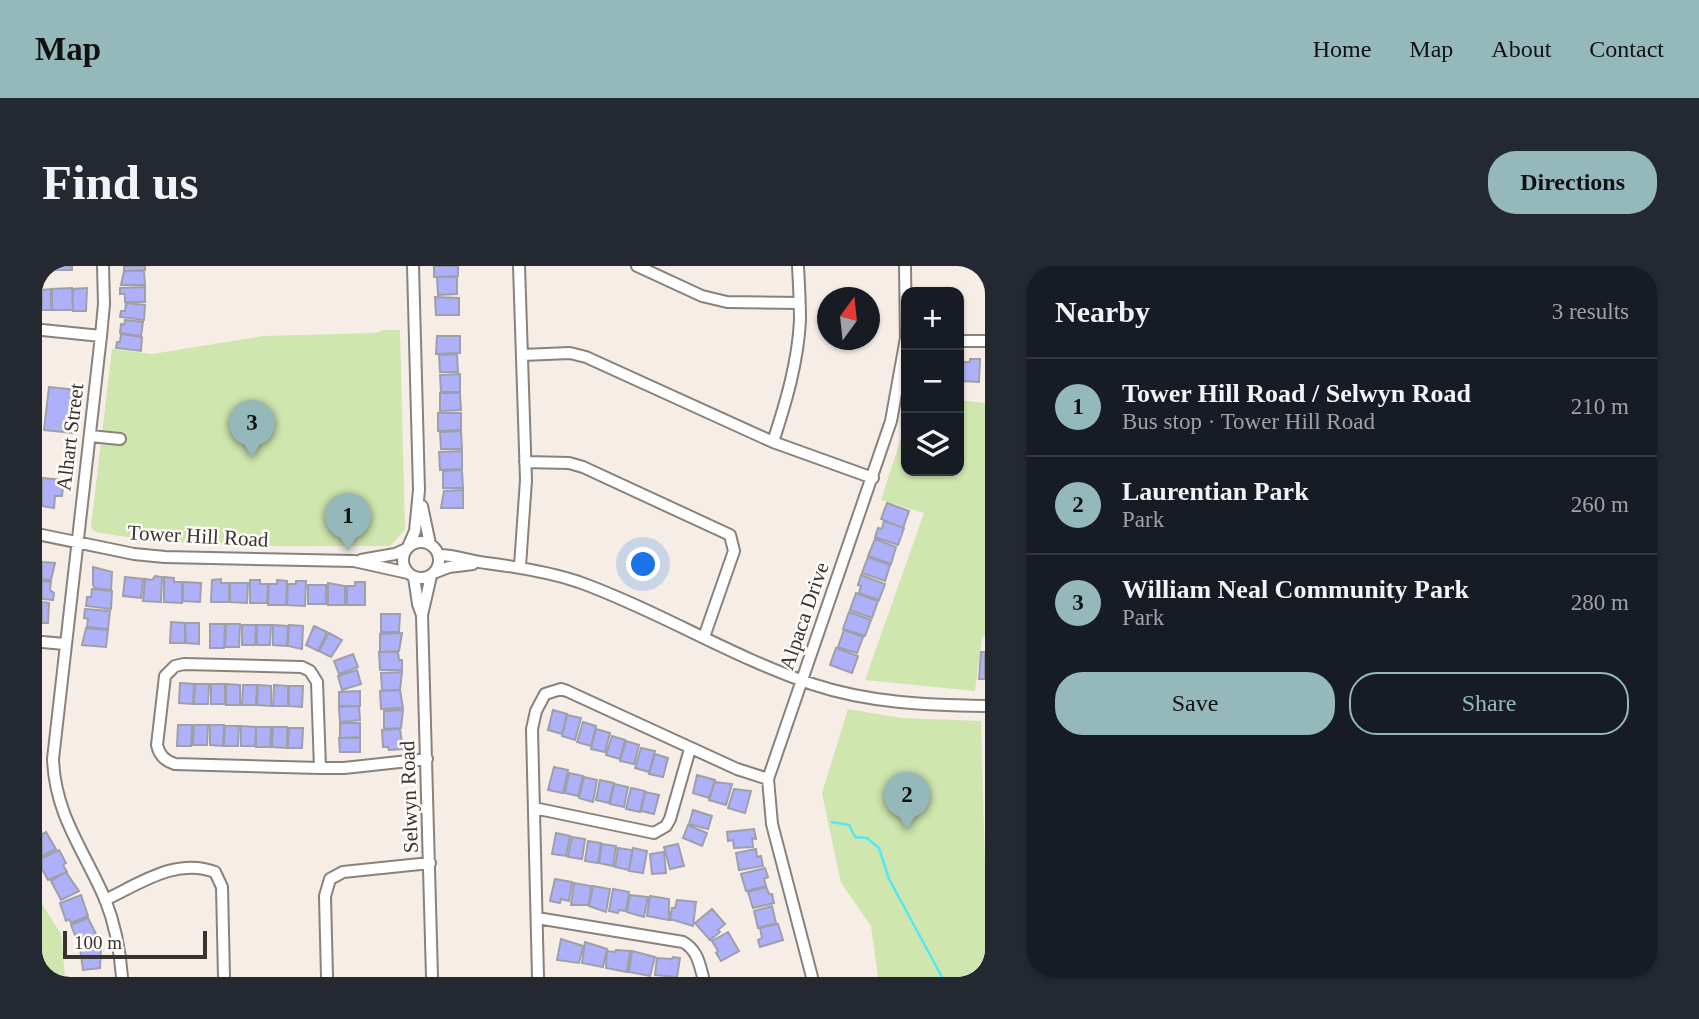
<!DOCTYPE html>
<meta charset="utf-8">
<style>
:root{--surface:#171b24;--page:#242831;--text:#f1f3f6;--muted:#9ea1a6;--line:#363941;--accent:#95b8bb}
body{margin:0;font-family:"Times New Roman",serif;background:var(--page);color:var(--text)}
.controls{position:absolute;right:21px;top:21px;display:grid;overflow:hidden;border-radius:14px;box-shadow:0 2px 5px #0004}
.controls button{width:63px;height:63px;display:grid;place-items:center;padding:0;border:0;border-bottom:2px solid var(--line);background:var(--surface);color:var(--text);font:35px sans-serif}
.compass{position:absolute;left:775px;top:21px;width:63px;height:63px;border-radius:50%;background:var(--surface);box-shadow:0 2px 5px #0004;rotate:15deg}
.scale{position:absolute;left:21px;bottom:18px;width:144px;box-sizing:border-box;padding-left:7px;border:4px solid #373331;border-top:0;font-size:19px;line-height:24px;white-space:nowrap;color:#373331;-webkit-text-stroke:5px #fffcf9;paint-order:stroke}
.you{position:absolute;left:602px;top:299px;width:24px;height:24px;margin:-18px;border:5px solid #fff;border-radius:50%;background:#1a73e8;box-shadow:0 0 0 10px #1a73e833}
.badge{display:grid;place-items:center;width:46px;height:46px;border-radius:50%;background:var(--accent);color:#111;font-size:23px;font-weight:700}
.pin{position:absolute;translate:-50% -58px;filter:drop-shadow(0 2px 4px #0008)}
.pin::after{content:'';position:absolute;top:37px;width:24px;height:21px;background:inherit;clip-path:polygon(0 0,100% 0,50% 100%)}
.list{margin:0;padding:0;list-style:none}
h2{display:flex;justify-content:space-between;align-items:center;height:91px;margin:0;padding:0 28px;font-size:30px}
h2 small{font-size:23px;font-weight:400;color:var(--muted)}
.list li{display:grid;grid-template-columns:46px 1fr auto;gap:21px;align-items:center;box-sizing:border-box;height:98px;padding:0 28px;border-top:2px solid var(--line)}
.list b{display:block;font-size:26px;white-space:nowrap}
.list p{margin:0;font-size:23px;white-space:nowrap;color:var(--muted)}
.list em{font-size:23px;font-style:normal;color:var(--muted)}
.actions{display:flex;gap:14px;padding:21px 28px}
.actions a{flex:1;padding:16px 0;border:2px solid var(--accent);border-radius:28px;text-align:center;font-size:24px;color:var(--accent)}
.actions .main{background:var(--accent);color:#111}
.icon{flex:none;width:38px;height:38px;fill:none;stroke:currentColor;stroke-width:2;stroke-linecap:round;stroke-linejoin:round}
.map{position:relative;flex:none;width:943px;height:711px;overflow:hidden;border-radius:28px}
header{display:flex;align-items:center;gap:42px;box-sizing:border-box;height:98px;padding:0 35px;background:var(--accent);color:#111}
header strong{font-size:33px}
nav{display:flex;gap:38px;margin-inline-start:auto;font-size:24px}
.intro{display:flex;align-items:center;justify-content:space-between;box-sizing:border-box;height:168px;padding:0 42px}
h1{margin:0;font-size:49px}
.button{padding:18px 32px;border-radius:28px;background:var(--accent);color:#111;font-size:24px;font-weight:700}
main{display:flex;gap:42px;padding:0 42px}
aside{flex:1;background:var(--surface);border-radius:28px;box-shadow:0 2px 5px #0004}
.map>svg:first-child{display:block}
.green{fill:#cfe6af}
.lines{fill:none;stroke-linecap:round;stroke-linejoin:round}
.stream{stroke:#51e9f6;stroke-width:2.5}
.building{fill:#aeb1f9;stroke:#9e9fa8;stroke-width:2}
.minor-casing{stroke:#89827c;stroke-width:14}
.minor{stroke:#fff;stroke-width:10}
.labels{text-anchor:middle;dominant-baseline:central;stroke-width:5;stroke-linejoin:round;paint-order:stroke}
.street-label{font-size:21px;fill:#373331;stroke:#fffcf9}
</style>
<header>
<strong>Map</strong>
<nav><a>Home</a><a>Map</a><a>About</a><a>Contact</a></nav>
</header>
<div class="intro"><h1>Find us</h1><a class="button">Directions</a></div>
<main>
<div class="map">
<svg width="943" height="711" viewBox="0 0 943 711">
<rect width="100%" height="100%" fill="#f6ede7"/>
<path class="green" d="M342 64H358L363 264 348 280C250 280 150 283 53 266L49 261 70 83 110 88 221 70 333 67Z
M917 134 943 137V370L940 371 933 425 823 414 882 247 839 234 864 157V205H917Z
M806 443 860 452 939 455 943 602V711H836L829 660 799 617 780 527Z
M0 638 19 668 23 711H0Z"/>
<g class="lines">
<path class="stream" d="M790 556 807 559 813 571 825 572 837 582 847 613 900 711"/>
</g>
<path class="building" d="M9 0H30V4H9Z
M82 0H103V4L82 5Z
M392 0H416V10L392 11Z
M82 5H102L103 19H79Z
M395 11H415V28L396 29Z
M103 21V36H83V28H78V22Z
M30 22 31 44H10V23Z
M45 22 44 45H31V23Z
M9 23V44H0V24Z
M393 31 417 32V49H394Z
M84 37 103 39 102 54 78 51 79 45H83Z
M83 54 101 56 99 70 78 67 79 58 82 59Z
M79 68 100 71 99 85 74 82 75 76H78Z
M395 70H418V87L394 88Z
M415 88 416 106H398L397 89Z
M928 93H938L937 116 920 115V96H928Z
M418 108V126H399L398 109Z
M7 121 35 124 31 167 2 164Z
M398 127H418L419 144 398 145Z
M396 147H419V164L396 165Z
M419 165 420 183H399L398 166Z
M420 185V203L398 204 397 186Z
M420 204 421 222H401V205Z
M0 212 22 214 20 230H13L12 242 0 240Z
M421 224V242H399L402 225Z
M845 237 867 245 861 262 839 253Z
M842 255 862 262 856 279 833 271 836 262 840 263Z
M833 273 854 281 849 298 826 290Z
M826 291 848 299 843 315 820 307Z
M0 296 13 297 9 314 0 313Z
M51 301 70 306 69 324 53 322 51 319Z
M819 309 843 318 837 334 817 327 819 320 816 319Z
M113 310 120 311 119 336 101 335 103 313 110 314Z
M83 311 101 313 99 332 81 330Z
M122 311 132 312V316H140V337L122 336Z
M179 313V317H187V336H169L170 314Z
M208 314H218V318H226L225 337H208Z
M235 314 245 315 244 339H226L227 318H235Z
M0 315 9 316 8 324 12 327 11 334 0 333Z
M254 315H264L263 340 245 339 246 318H254Z
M141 316 159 317 158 336 141 335Z
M313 316H323V339H305V320H313Z
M188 317H206L205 337 188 336Z
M286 317 303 320V339H286Z
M266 319H284V338H266Z
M50 323 70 325 69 343 44 340 45 331H49Z
M814 327 836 335 830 352 808 344Z
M0 336 7 337 6 357H0Z
M43 343 68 345 66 363 45 361 46 353 42 352Z
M807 346 829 354 823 370 801 363Z
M339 348H358L357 366H339Z
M129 356 143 357V377H128Z
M143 357H157V378L144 377Z
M168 358H183L182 382H168Z
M184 358H198L197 381H183Z
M200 359H214L213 379H200Z
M215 359H229L228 379H215Z
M231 359 246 360 245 380 231 379Z
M247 359 261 360 260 383 246 380Z
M272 360 285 366 276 385 264 379Z
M44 362 66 364 64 381 40 379Z
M802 364 821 371 815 387 796 381Z
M287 367 300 374 289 391 277 385Z
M360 367 357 385 338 386V368Z
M794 382 816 390 810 407 788 399Z
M337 386H356L357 394H360V404H338Z
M939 386H943V413H937Z
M311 388 316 401 297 408 292 395Z
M315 404 319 418 300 424 296 410Z
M360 406 358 424H340L339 407Z
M138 417 152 418 151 438 137 437Z
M153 418H167L166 438H152Z
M169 418H183V438H169Z
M184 418 198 419V439H184Z
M201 419H215L214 439H200Z
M216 419 229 420V440L215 439Z
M232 419 246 420V440H231Z
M247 420H261L260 441 247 440Z
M358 424 361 442 339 443 338 425Z
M318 425V440H297V426Z
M317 440 318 454 298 456 297 441Z
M361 444 359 462 342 463V445Z
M511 444 525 448 520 468 506 464Z
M525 449 539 452 533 474 520 470Z
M541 456 554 460 549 480 535 476Z
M298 457H318V471L298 472Z
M136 459H150L149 480H135Z
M152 459H166L165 479H151Z
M168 459H182L181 480 168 479Z
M183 460H197L196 480H182Z
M199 460 214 461 213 480H199Z
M214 461H229L228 481H214Z
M231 461H245V482L230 481Z
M247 462H261L260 482H246Z
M358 463 361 483 347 484 346 481H341L340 464Z
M554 463 568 467 563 486 549 483Z
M570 470 583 474 578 493 564 489Z
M297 472H318V486H298Z
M584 475 597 479 592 498 578 495Z
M599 482 613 485 607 506 593 502Z
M613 488 626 492 621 511 607 508Z
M512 501 526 504 521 527 506 524Z
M527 507 541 510 536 530 523 527Z
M655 509 673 514 667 532 651 527Z
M542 511 555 514 551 536 537 532Z
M558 514 572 517 567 537 554 534Z
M673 516 690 518 684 539 667 534Z
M572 518 586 521 582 541 568 538Z
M589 522 603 525 598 546 584 543Z
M692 523 709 525 703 547 686 542Z
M603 526 617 529 612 548 599 545Z
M651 544 670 550 666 563 647 558Z
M646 559 665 567 660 580 641 572Z
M712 563 714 573 710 572 711 581 692 582 691 574 686 575 685 566Z
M4 566 14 583 0 590V568Z
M514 567 528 570 524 590 510 588Z
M530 571 543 573 540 593 526 591Z
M546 575 559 577 556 597 543 595Z
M560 578 574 580 571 600 557 597Z
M636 578 642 600 628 603 622 581Z
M576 582 590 584 587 604 573 601Z
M591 582 605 585 601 607 587 605Z
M714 583 715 591 719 590 721 600 697 604 694 587Z
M17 584 24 597 21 599 25 606 6 614 0 603V592Z
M622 586 624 607 610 608 608 588Z
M723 602 726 611 722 613 724 620 704 625 699 608Z
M24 606 37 625 19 634 9 615Z
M513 613 530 616 527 635 519 633 518 637 508 635Z
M532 617 549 620 547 639H529Z
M551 620 568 623 564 646 547 640Z
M724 621 727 628H730L732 637 711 642 706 626Z
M571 623 587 626 584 645 577 644 576 647 567 645Z
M39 629 46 650 29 657 27 653 24 655 18 637Z
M588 629 606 631 602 651 585 646Z
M608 630 627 633V654L605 650Z
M635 634 654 636 651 660 628 653 630 642H633Z
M730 640 734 657 716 662 712 645Z
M670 643 683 658 676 664 678 666 668 674 653 657Z
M46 652 56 672 37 679 29 659Z
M736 658 741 674 718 681 716 674 720 672 718 662Z
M686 666 697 685 679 695 674 687 676 685 670 675Z
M519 673 541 680 537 697 515 694Z
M543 676 565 683 561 701 540 697Z
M59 679 58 702 41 704 38 682Z
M574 684 588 685 585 706 564 702 565 685 573 686Z
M590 685 613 691 608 710 587 706Z
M631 691 638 692 635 711 613 709 615 692 630 693Z"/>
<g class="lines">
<g class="minor-casing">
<path id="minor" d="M61 0 62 38 59 70 11 493C13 549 42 584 63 633 73 658 78 684 80 711
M477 0 484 214 478 300
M595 0 660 30 685 36 757 37
M0 64 59 70
M917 75H943
M480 89 528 87 544 91 731 176 831 212
M48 170 78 173
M731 176C744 136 756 96 758 54 758 36 757 18 756 0
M483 196 527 197 541 201 688 269 692 285 662 371
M380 240 388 278
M0 269 92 288 123 291 312 295 366 307
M361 294a18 18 0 1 1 36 0a18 18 0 1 1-36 0Z
M366 281 373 265 377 224 371 0
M397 289C413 289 428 295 444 297 476 301 507 306 537 316 617 345 690 391 770 418 827 437 884 439 943 440
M319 294 353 288 364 283
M394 306 407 301 431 298
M389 310 380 349 390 711
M372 311 376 338 380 349
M0 376 23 378
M278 502 275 416 268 405 260 401 142 398 133 400 123 410 115 479C117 489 123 495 133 498L278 502H302L385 493
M492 542 612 567 624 560 628 553 648 483
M63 634C97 618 134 591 173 606L180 621 182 711
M495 652 641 676C655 684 657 696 661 711
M285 711 283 630 288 613 301 606 388 597
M496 711 490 463 494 445 503 428 519 423 525 425 695 503 726 513
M770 711 730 558 726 513 849 155 864 72 863 0"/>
</g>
<use href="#minor" class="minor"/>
</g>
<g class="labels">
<g class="street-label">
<text transform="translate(28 171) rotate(-83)">Alhart Street</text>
<text transform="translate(156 270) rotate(3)">Tower Hill Road</text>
<text transform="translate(762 350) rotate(-71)">Alpaca Drive</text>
<text transform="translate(367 531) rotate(-92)">Selwyn Road</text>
</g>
</g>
</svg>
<div class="controls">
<button>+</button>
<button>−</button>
<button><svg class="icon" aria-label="layers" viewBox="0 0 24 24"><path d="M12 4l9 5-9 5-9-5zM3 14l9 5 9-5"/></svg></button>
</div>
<svg class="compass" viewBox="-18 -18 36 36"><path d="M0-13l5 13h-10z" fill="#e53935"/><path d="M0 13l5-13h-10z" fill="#9ea1a6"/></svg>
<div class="scale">100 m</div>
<div class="you"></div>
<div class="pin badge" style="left:306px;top:285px">1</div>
<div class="pin badge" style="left:865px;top:564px">2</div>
<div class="pin badge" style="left:210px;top:192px">3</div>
</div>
<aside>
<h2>Nearby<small>3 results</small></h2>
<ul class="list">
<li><span class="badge">1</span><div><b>Tower Hill Road / Selwyn Road</b><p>Bus stop · Tower Hill Road</p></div><em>210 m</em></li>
<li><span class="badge">2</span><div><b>Laurentian Park</b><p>Park</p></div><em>260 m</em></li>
<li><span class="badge">3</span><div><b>William Neal Community Park</b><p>Park</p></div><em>280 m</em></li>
</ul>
<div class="actions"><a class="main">Save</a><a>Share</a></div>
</aside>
</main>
